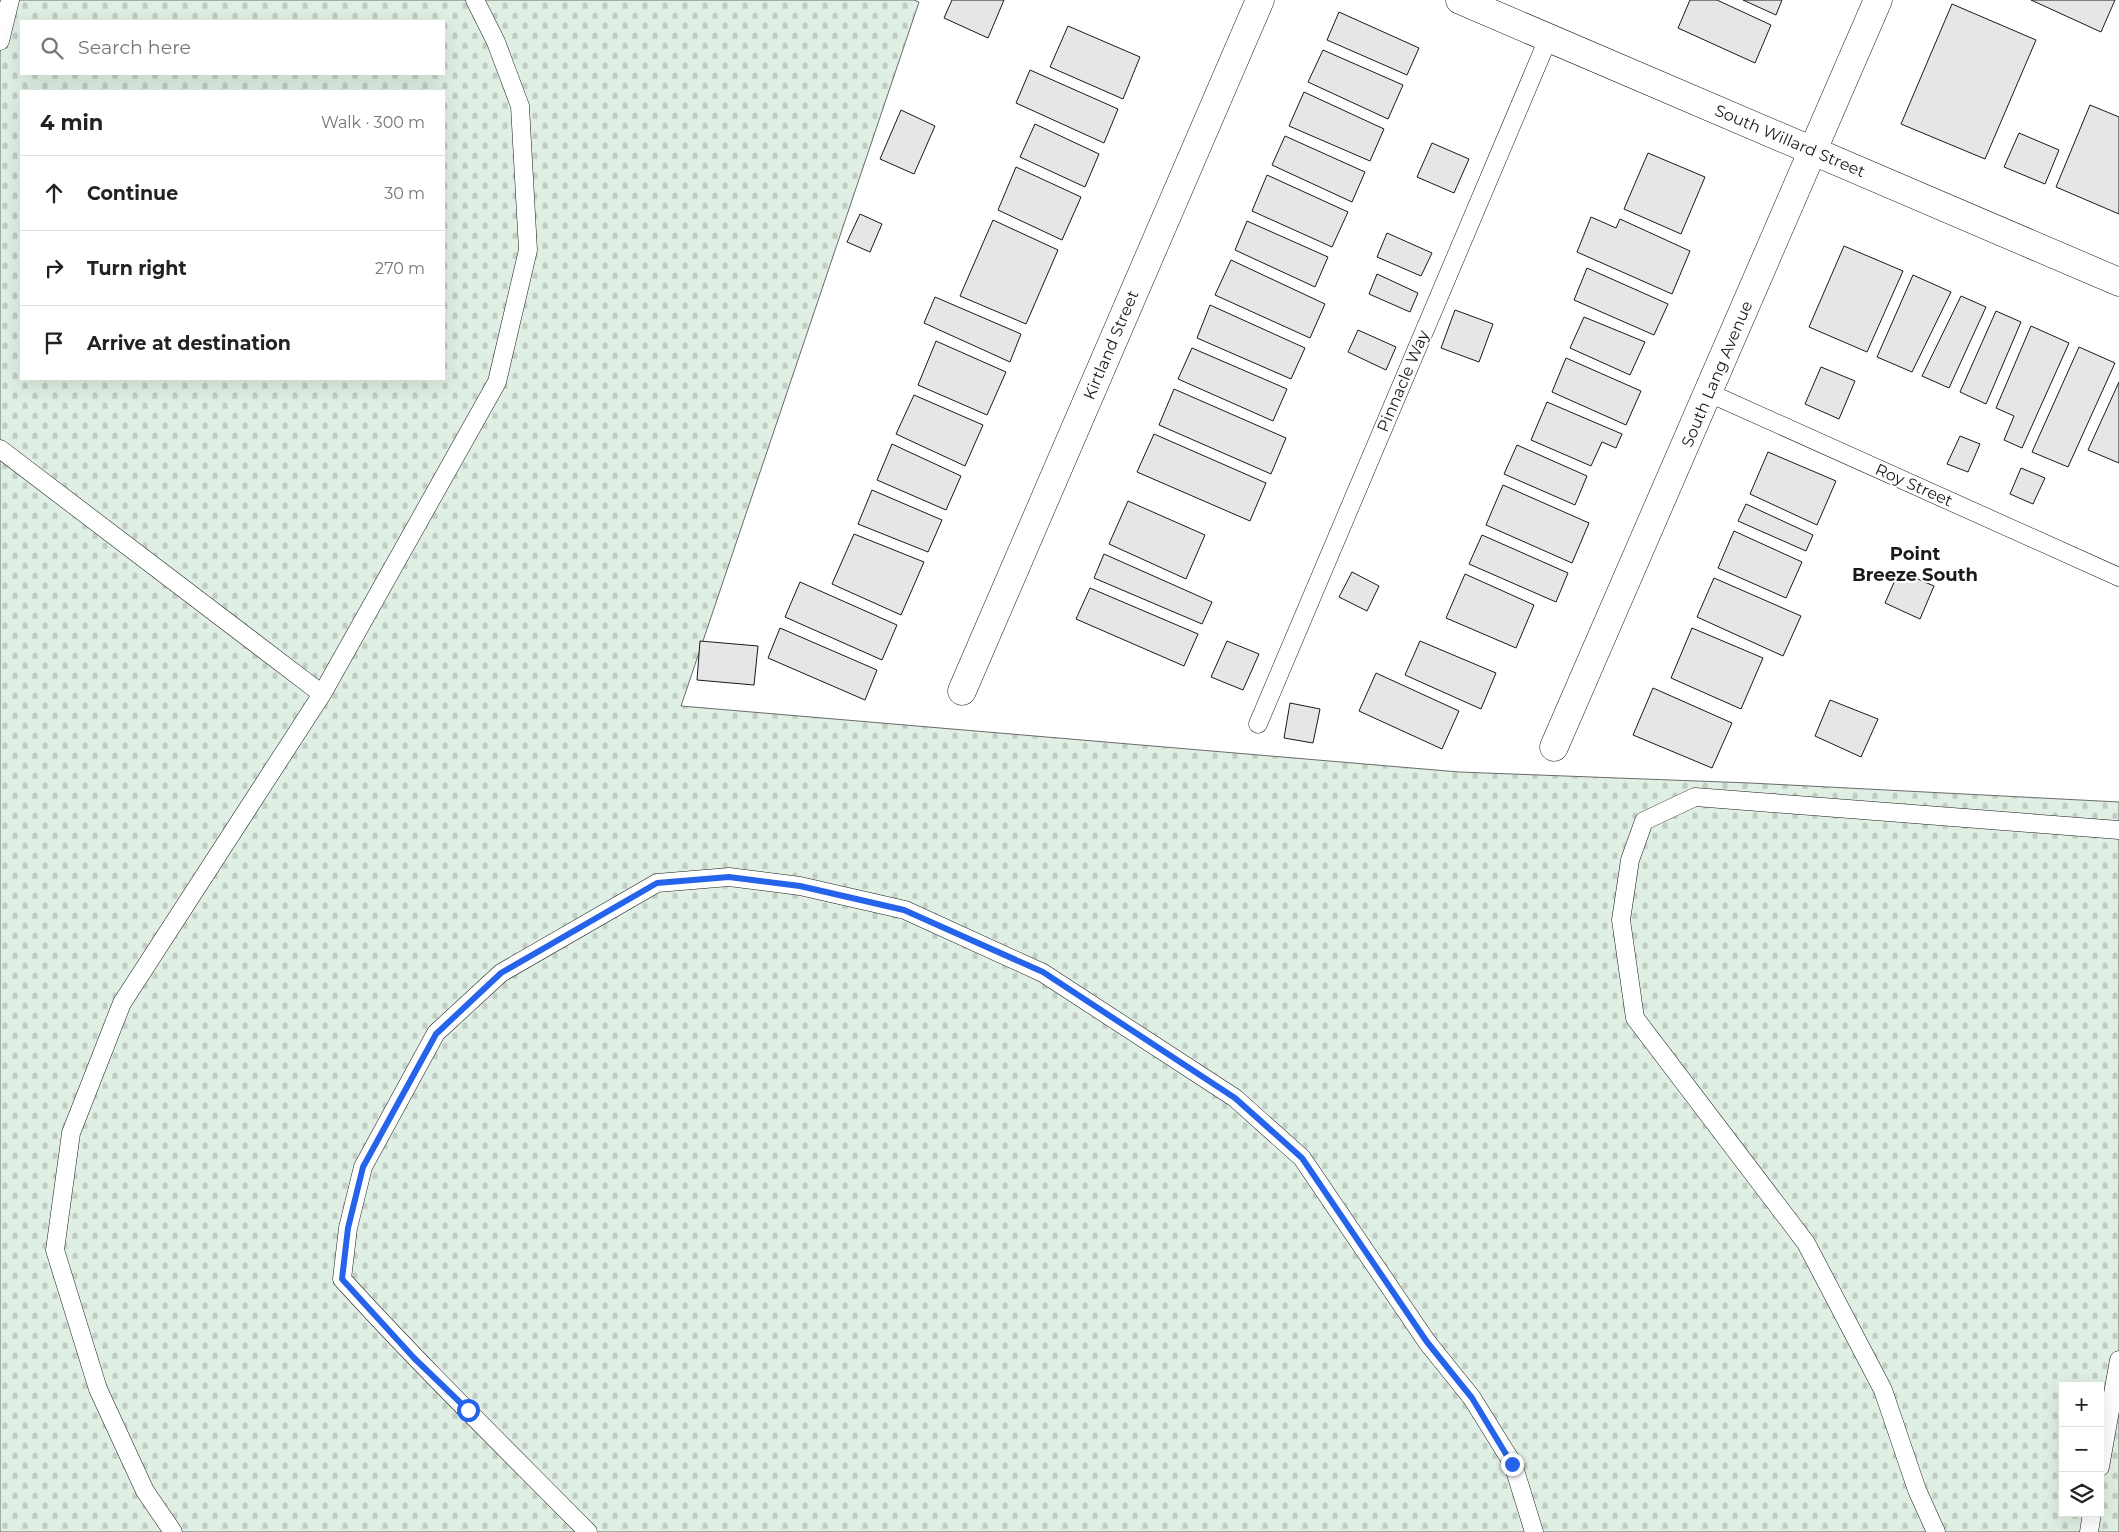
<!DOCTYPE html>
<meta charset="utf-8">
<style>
:root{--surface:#fff;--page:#f2f2f2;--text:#222;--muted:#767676;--line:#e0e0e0}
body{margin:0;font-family:Montserrat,sans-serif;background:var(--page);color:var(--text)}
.controls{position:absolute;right:15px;bottom:15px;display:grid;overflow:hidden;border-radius:0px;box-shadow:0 5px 20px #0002}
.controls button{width:45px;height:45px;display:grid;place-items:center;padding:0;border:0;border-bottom:1px solid var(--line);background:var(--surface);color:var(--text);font:25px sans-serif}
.stop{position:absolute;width:15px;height:15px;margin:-11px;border:4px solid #2563eb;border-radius:50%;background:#fff}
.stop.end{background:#2563eb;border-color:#fff;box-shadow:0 1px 5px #0008}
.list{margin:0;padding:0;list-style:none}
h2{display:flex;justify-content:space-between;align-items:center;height:65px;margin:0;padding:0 20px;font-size:21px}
h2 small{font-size:16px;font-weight:400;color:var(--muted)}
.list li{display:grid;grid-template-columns:32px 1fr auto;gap:15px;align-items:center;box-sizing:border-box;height:75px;padding:0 20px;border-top:1px solid var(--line)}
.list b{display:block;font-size:19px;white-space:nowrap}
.list em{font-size:16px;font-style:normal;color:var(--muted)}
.icon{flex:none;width:28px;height:28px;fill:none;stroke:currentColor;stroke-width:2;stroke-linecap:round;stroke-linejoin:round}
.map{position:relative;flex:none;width:2119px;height:1532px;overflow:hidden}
.search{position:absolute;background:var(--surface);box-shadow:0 5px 20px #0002;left:20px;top:20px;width:425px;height:55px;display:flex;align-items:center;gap:12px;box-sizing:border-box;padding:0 18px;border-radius:0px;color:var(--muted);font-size:19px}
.panel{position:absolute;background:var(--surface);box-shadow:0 5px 20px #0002;left:20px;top:90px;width:425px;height:290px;border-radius:0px}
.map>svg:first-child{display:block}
.cemetery{fill:url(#cemetery-stones);stroke:#6a6a6a;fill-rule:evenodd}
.building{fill:#e6e6e6;stroke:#1a1a1a}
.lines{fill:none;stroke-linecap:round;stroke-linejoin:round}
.lane-casing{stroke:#1a1a1a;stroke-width:19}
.street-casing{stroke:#1a1a1a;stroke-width:29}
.lane{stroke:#fff;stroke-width:18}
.street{stroke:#fff;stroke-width:28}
.route{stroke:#2563eb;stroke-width:6}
.labels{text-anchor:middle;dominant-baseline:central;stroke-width:4;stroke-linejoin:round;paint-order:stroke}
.street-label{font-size:16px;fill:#1a1a1a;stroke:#fff}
.neighbourhood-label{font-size:18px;font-weight:bold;fill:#1a1a1a;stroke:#fff}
</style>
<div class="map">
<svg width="2119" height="1532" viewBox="0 0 2119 1532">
<defs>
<pattern id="cemetery-stones" width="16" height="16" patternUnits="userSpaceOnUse" patternTransform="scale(1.25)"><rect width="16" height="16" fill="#e0efe3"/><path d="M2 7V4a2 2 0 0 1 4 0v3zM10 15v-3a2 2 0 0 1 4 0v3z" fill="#c0ccc2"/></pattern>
</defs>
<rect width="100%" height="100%" fill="#fff"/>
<path class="cemetery" d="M0 0H914L919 2 681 706 1459 772 1750 783 2119 802V1532H0ZM21 21H444V74H21ZM21 91H444V379H21ZM2063 1386H2100V1513H2063Z"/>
<path class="building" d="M952 0H1004L988 38 944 18Z
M1690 0H1717L1771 25 1755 63 1678 28Z
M1743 0H1782L1776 15Z
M2031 0H2115L2101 32Z
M1952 4 2036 40 1985 159 1901 124Z
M1339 12 1419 48 1407 75 1327 40Z
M1068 26 1140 57 1123 99 1050 67Z
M1323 50 1403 85 1388 119 1308 82Z
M1030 70 1118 109 1104 143 1016 103Z
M1304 92 1384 129 1370 161 1289 126Z
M2090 105 2119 117V214L2056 187Z
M901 110 935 126 914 174 880 159Z
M1035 124 1099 154 1085 187 1020 157Z
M2019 133 2059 150 2045 184 2004 167Z
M1285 136 1365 172 1352 202 1272 165Z
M1432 143 1469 159 1454 193 1417 177Z
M1648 153 1705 177 1681 234 1624 209Z
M1016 167 1081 197 1062 240 998 210Z
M1267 175 1348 212 1332 247 1252 211Z
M860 214 882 224 870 252 847 242Z
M1591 217 1616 228 1620 219 1690 251 1672 294 1577 252Z
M993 220 1058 250 1026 324 960 296Z
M1247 221 1328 257 1315 287 1235 250Z
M1387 233 1432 253 1421 276 1377 257Z
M1844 246 1903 271 1867 352 1809 327Z
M1231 260 1325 304 1310 338 1215 295Z
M1587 268 1668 304 1654 335 1574 300Z
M1377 274 1418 293 1410 312 1369 294Z
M1913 275 1951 292 1912 372 1877 357Z
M1961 296 1986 307 1949 388 1922 376Z
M935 297 1021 334 1010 362 924 323Z
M1210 305 1305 348 1291 379 1197 338Z
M1455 310 1493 324 1479 362 1441 348Z
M1996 311 2021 322 1986 404 1960 392Z
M1584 317 1645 342 1630 375 1570 348Z
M2031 326 2069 343 2022 448 2004 440 2014 416 1996 408Z
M1358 330 1396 347 1386 370 1348 352Z
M936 341 1006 372 987 415 918 385Z
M2079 347 2115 363 2068 467 2032 452Z
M1192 348 1287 389 1273 421 1178 379Z
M1566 358 1641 391 1626 425 1552 392Z
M1821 367 1855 381 1839 419 1805 404Z
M2119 382V463L2088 450Z
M1174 389 1286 438 1271 474 1159 425Z
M914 395 983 425 965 466 896 434Z
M1547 402 1622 434 1616 448 1602 442 1591 466 1531 440Z
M1154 434 1266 483 1250 521 1137 472Z
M1960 436 1980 444 1968 472 1947 464Z
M892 444 961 476 946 510 877 480Z
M1517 445 1587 476 1575 505 1504 474Z
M1768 452 1836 481 1817 525 1750 494Z
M2021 468 2045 478 2033 504 2010 494Z
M1503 485 1589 523 1572 563 1486 525Z
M872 490 942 520 928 552 858 524Z
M1128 501 1205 535 1186 579 1109 544Z
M1746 504 1813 535 1806 551 1738 521Z
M1734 531 1802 562 1786 598 1718 568Z
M854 534 924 562 901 615 832 584Z
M1482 535 1568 573 1556 602 1469 564Z
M1104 554 1212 602 1202 624 1094 578Z
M1899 571 1934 586 1920 619 1885 603Z
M1352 572 1379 586 1367 611 1339 597Z
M1465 574 1534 605 1516 648 1446 618Z
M1714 578 1801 616 1783 656 1697 617Z
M800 582 897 625 882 660 785 617Z
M1090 588 1198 634 1184 666 1076 619Z
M780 628 877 670 865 700 768 658Z
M1692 628 1763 658 1741 709 1671 678Z
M700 641 758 646 754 685 697 680Z
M1227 641 1259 654 1243 690 1211 677Z
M1420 641 1496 673 1481 709 1405 675Z
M1376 673 1459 711 1442 749 1359 711Z
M1653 688 1732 723 1712 768 1633 735Z
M1830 700 1878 719 1861 757 1815 736Z
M1290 703 1320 709 1313 743 1284 738Z"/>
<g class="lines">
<g class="lane-casing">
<path id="lane" d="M0 41 10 0
M1709 393 2119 577
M0 449 322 694
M1258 724 1548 39
M2100 1467 2119 1360
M173 1532 145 1491 98 1389 55 1250 71 1133 122 1003 322 694 497 382 528 250 520 106 496 42 475 0
M588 1532C505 1448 421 1366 342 1279L348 1228 363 1167 436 1033 501 973 657 883 729 877 800 886 905 910 1043 973 1235 1098 1302 1158 1427 1342 1472 1398 1513 1464 1534 1532
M1936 1532 1917 1490 1883 1390 1806 1243 1635 1018 1621 920 1630 860 1644 821 1695 797 2119 830
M2089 1532 2092 1513"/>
</g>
<g class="street-casing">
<path id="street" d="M1460 0 2119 282
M962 691 1260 0
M1554 747 1878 0"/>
</g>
<use href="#lane" class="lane"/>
<use href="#street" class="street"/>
</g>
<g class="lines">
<path class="route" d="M468 1410 414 1358 342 1279 348 1228 363 1167 436 1034 501 973 657 883 729 877 800 886 904 910 1043 972 1235 1098 1302 1158 1427 1342 1472 1398 1512 1464"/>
</g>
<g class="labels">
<g class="street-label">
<text transform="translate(1790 141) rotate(23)">South Willard Street</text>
<text transform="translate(1111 345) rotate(-67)">Kirtland Street</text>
<text transform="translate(1717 374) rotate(-67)">South Lang Avenue</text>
<text transform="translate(1403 381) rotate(-67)">Pinnacle Way</text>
<text transform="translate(1914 485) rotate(24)">Roy Street</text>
</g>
<g class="neighbourhood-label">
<text x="1915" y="554">Point<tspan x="1915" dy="21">Breeze South</tspan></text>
</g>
</g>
</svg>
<div class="controls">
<button>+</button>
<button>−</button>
<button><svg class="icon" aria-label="layers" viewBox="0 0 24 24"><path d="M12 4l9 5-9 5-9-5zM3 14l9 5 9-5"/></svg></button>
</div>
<div class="stop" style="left:468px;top:1410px"></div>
<div class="stop end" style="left:1512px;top:1464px"></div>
<div class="search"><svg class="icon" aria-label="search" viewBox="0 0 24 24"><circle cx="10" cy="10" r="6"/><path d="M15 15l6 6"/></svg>Search here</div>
<section class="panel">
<h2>4 min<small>Walk · 300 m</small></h2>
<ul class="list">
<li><svg class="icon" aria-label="ahead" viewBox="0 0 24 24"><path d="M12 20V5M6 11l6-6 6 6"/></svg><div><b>Continue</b></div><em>30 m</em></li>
<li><svg class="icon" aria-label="right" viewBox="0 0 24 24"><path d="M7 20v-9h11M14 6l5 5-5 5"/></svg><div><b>Turn right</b></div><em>270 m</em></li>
<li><svg class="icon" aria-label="arrive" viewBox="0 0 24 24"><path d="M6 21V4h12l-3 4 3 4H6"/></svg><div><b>Arrive at destination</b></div></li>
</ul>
</section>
</div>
